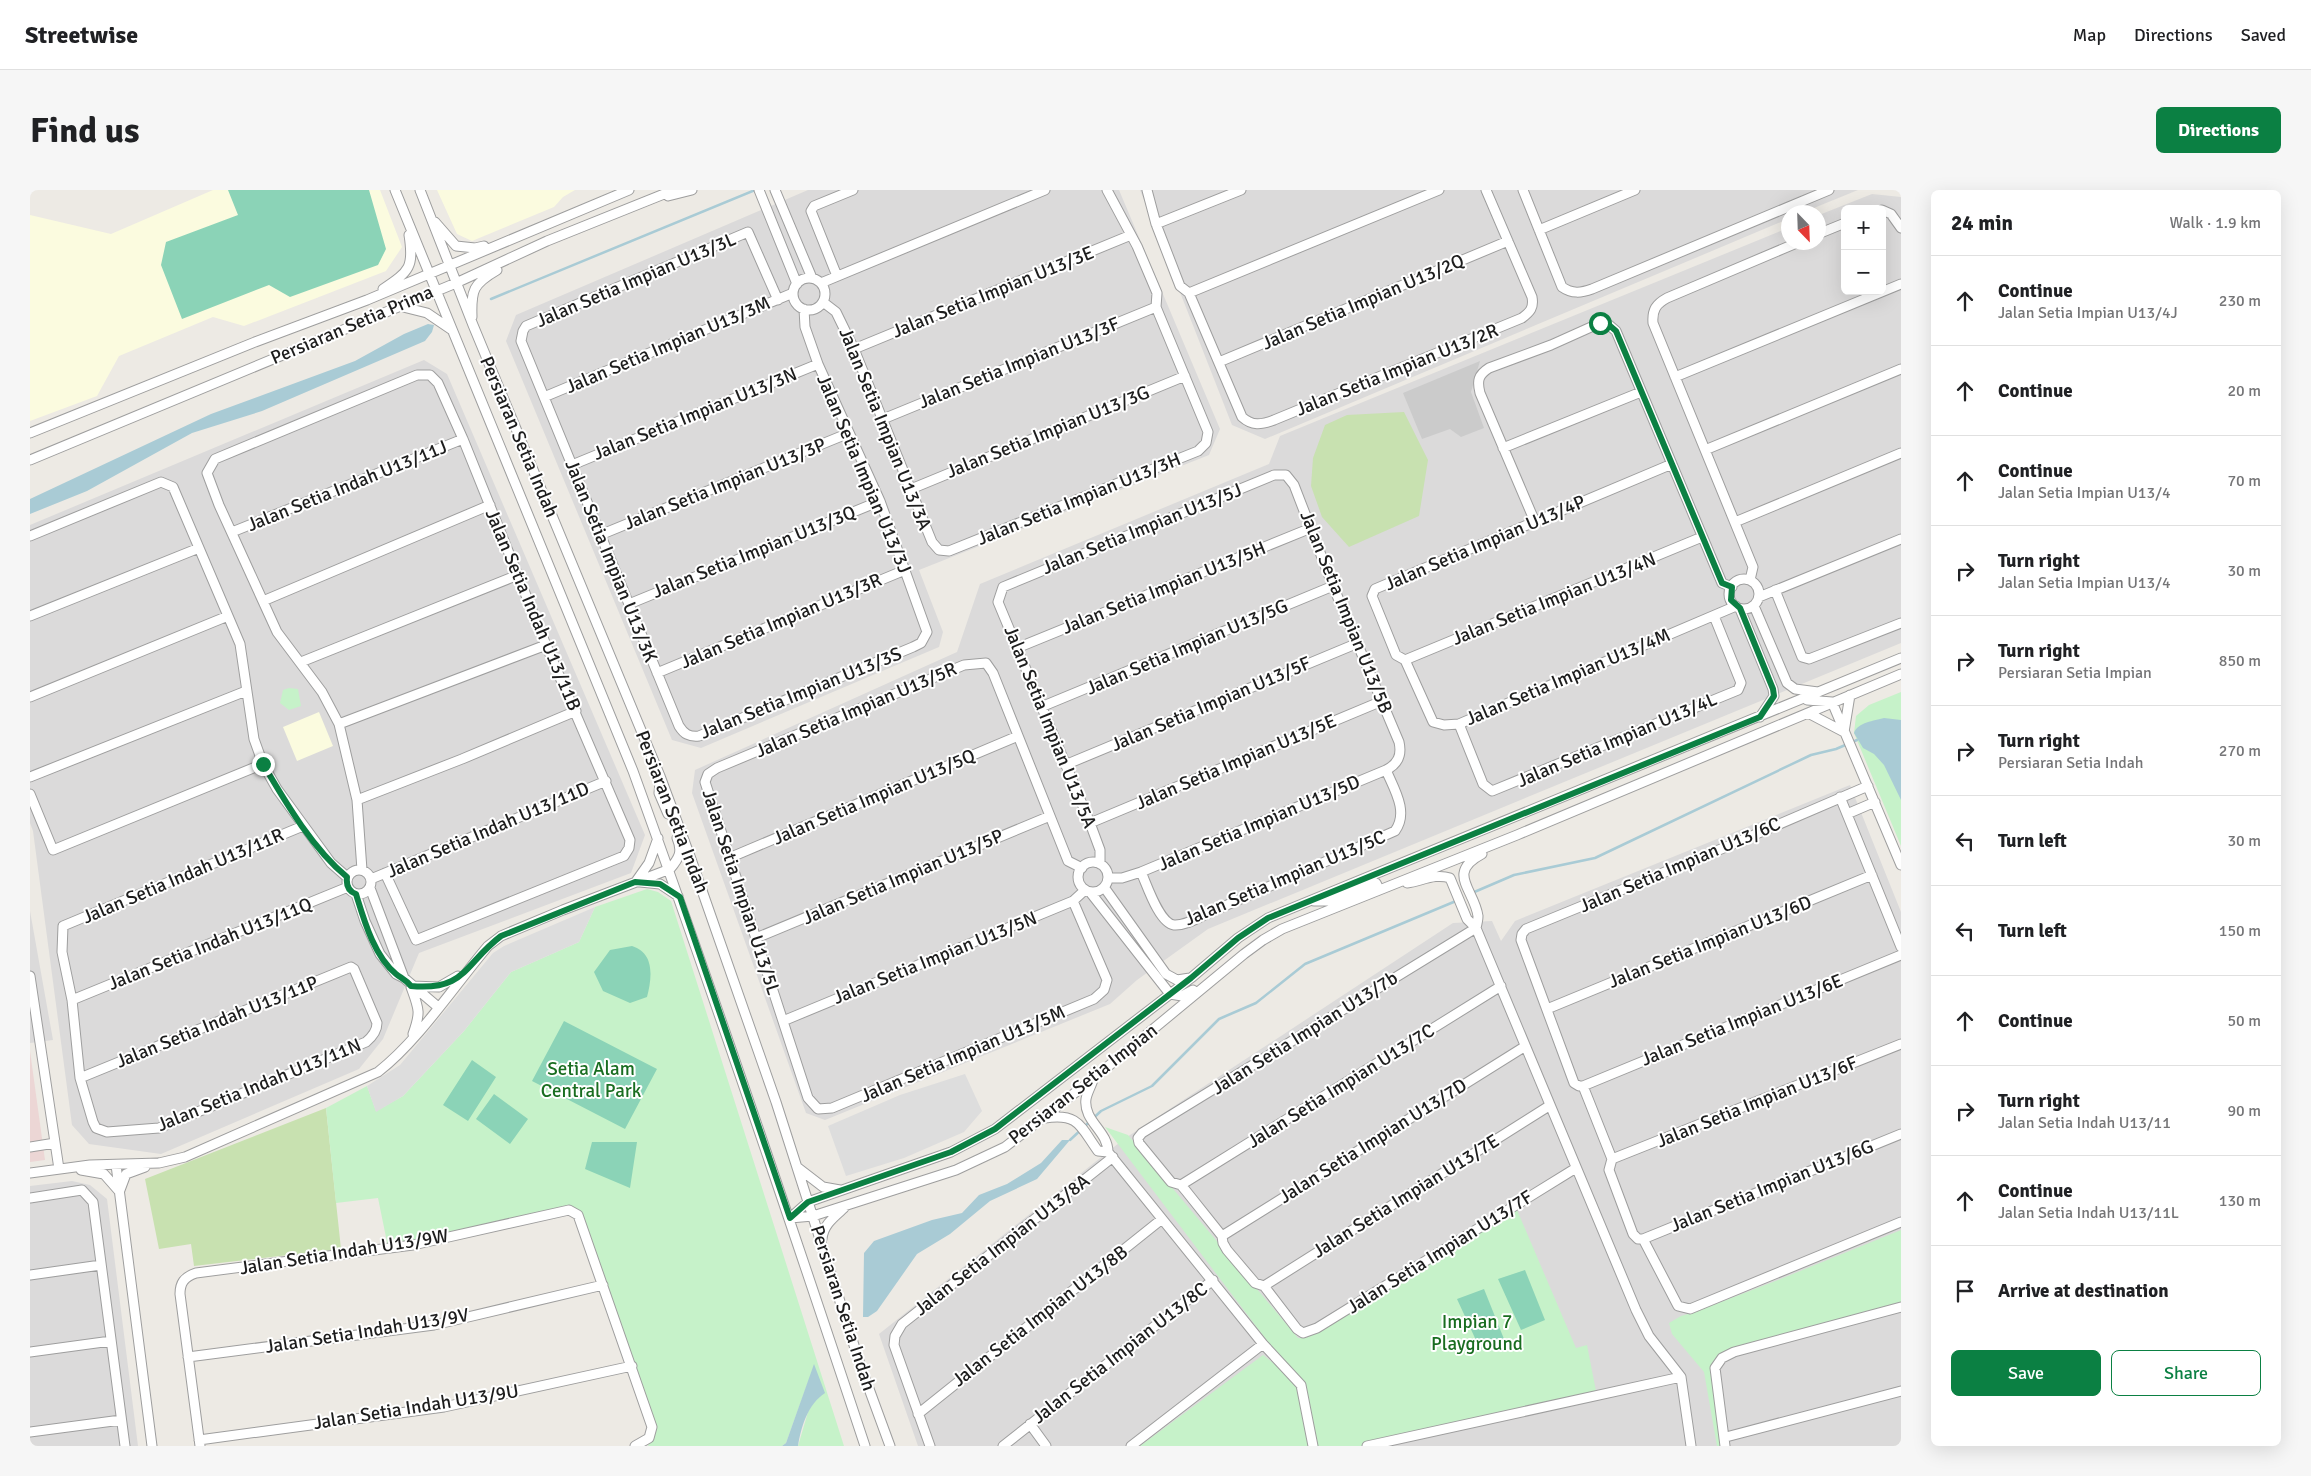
<!DOCTYPE html>
<meta charset="utf-8">
<style>
:root{--surface:#fff;--page:#f6f6f6;--text:#202124;--muted:#757577;--line:#e0e0e0;--accent:#0b8043}
body{margin:0;font-family:Signika,sans-serif;background:var(--page);color:var(--text)}
.controls{position:absolute;right:15px;top:15px;display:grid;overflow:hidden;border-radius:8px;box-shadow:0 5px 20px #0002}
.controls button{width:45px;height:45px;display:grid;place-items:center;padding:0;border:0;border-bottom:1px solid var(--line);background:var(--surface);color:var(--text);font:25px sans-serif}
.compass{position:absolute;left:1751px;top:15px;width:45px;height:45px;border-radius:50%;background:var(--surface);box-shadow:0 5px 20px #0002;rotate:157deg}
.stop{position:absolute;width:15px;height:15px;margin:-11px;border:4px solid #0b8043;border-radius:50%;background:#fff}
.stop.end{background:#0b8043;border-color:#fff;box-shadow:0 1px 5px #0008}
.list{margin:0;padding:0;list-style:none}
h2{display:flex;justify-content:space-between;align-items:center;height:65px;margin:0;padding:0 20px;font-size:21px}
h2 small{font-size:16px;font-weight:400;color:var(--muted)}
.list li{display:grid;grid-template-columns:32px 1fr auto;gap:15px;align-items:center;box-sizing:border-box;height:90px;padding:0 20px;border-top:1px solid var(--line)}
.list b{display:block;font-size:19px;white-space:nowrap}
.list p{margin:0;font-size:16px;white-space:nowrap;color:var(--muted)}
.list em{font-size:16px;font-style:normal;color:var(--muted)}
.actions{display:flex;gap:10px;padding:15px 20px}
.actions a{flex:1;padding:11px 0;border:1px solid var(--accent);border-radius:8px;text-align:center;font-size:18px;color:var(--accent)}
.actions .main{background:var(--accent);color:#fff}
.icon{flex:none;width:28px;height:28px;fill:none;stroke:currentColor;stroke-width:2;stroke-linecap:round;stroke-linejoin:round}
.map{position:relative;flex:none;width:1871px;height:1256px;overflow:hidden;border-radius:8px}
header{display:flex;align-items:center;gap:30px;box-sizing:border-box;height:70px;padding:0 25px;background:var(--surface);border-bottom:1px solid var(--line)}
header strong{font-size:24px}
nav{display:flex;gap:28px;margin-inline-start:auto;font-size:18px}
.intro{display:flex;align-items:center;justify-content:space-between;box-sizing:border-box;height:120px;padding:0 30px}
h1{margin:0;font-size:35px}
.button{padding:12px 22px;border-radius:8px;background:var(--accent);color:#fff;font-size:18px;font-weight:700}
main{display:flex;gap:30px;padding:0 30px}
aside{flex:1;background:var(--surface);border-radius:8px;box-shadow:0 5px 20px #0002}
.map>svg:first-child{display:block}
.residential{fill:#dbdada;fill-rule:evenodd}
.commercial{fill:#ecd6d5}
.education{fill:#fbfbdf}
.religious{fill:#cbcbcb}
.grass{fill:#c8e1b0}
.park{fill:#c6f2c9}
.pitch{fill:#8bd3b7}
.parking{fill:#ddd}
.water{fill:#a9cbd5}
.lines{fill:none;stroke-linecap:round;stroke-linejoin:round}
.stream{stroke:#a9cbd5;stroke-width:2.5}
.minor-casing{stroke:#9e9e9e;stroke-width:11}
.minor{stroke:#fff;stroke-width:9}
.route{stroke:#0b8043;stroke-width:6}
.labels{text-anchor:middle;dominant-baseline:central;stroke-width:4;stroke-linejoin:round;paint-order:stroke}
.street-label{font-size:19px;fill:#1d1d1d;stroke:#fff}
.park-label{font-size:19px;fill:#196d20;stroke:#fff}
</style>
<header>
<strong>Streetwise</strong>
<nav><a>Map</a><a>Directions</a><a>Saved</a></nav>
</header>
<div class="intro"><h1>Find us</h1><a class="button">Directions</a></div>
<main>
<div class="map">
<svg width="1871" height="1256" viewBox="0 0 1871 1256">
<rect width="100%" height="100%" fill="#edeae4"/>
<path class="residential" d="M778 0H1089L1190 239 1179 265 889 380 913 442 909 457 671 558 642 550 476 151 486 125Z
M1110 0H1828L1774 22H1758V29L1235 249 1202 235Z
M1842 4 1871 7V453L1178 739 1107 790 1080 814 795 930 776 923 662 603 665 580 927 462 950 394 1239 274 1250 246 1758 38V52H1788L1789 25ZM1815 19H1852V101H1815Z
M394 170 417 184 615 645 601 683 389 763 353 849 329 879 131 964 59 954 42 935 3 641 0 633V335Z
M1820 595 1871 722V1256H888L849 1144 1094 949 1423 733 1462 731 1471 751 1485 731Z
M0 721 23 850 0 853Z
M42 991 60 995 77 1009 108 1256H0V996Z"/>
<path class="commercial" d="M0 861 15 970 0 972Z"/>
<path class="education" d="M183 0H350L372 57 356 81 214 136 183 127 89 166 67 206 0 231V25L81 44Z
M407 0H545L533 7 524 17 442 51 427 44Z
M289 522 303 556 267 571 253 537Z"/>
<path class="religious" d="M1450 171 1441 202 1454 238 1431 247 1420 239 1392 249 1373 203Z"/>
<path class="grass" d="M1374 222 1398 270 1389 326 1319 357 1292 327 1281 296 1283 268 1295 235 1317 225Z
M296 918 311 1059 164 1076 161 1054 129 1059 115 989Z"/>
<path class="park" d="M259 498 268 499 271 516 259 520 250 513 253 500Z
M1871 502V656L1824 543 1826 526 1839 515Z
M617 699 628 702 641 711 814 1256H768L778 1222 785 1209 778 1192 756 1253 752 1256H618L623 1244 543 1019 358 1057 348 1008 306 1013 296 918 337 896 346 921 373 906 434 841 481 782 549 752 565 717Z
M1075 937 1098 945 1268 1148H1276L1282 1145 1487 1020 1546 1158 1557 1155 1566 1201 1337 1256H1110L1233 1165 1269 1193Z
M1871 1040V1112L1701 1159 1689 1173 1697 1256H1687L1674 1182 1642 1144 1639 1133 1651 1126 1665 1122 1748 1090Z"/>
<path class="pitch" d="M198 0H339L356 59 348 75 260 107 239 95 152 129 131 75 136 52 208 25Z
M602 756C625 763 622 788 617 807L600 813 573 801 564 782 580 760Z
M534 831 627 879 595 939 502 891Z
M442 870 466 887 438 931 413 915Z
M464 904 498 929 480 954 446 929Z
M562 952H607L600 998 555 979Z
M1495 1080 1515 1130 1491 1140 1468 1089Z
M1454 1099 1474 1149 1450 1159 1427 1109Z"/>
<path class="parking" d="M565 717 549 752 481 782 434 841 373 906 346 922 337 896 370 875 463 763 474 756Z
M935 884 952 921 934 942 874 968 816 986 798 936 870 905Z"/>
<path class="water" d="M398 134 404 135 402 142 395 151 232 221 162 243 57 301 0 324V309L181 224 325 171 374 144Z
M1854 528 1871 530V610L1854 575 1844 564 1833 558 1824 543C1828 532 1844 531 1854 528Z
M1032 950H1040L1007 989 960 1011 920 1044 887 1064 847 1121 838 1127H833L834 1063 844 1051 902 1030 932 1023 949 1005 977 994 1011 973Z
M784 1174 795 1203C778 1214 771 1237 768 1256H752L756 1253Z"/>
<g class="lines">
<path class="stream" d="M461 109 725 0
M1442 703 1484 685 1565 668 1781 565 1806 559 1827 550
M1040 950 1071 921 1122 896 1189 829 1226 813 1275 774 1426 711"/>
<g class="minor-casing">
<path id="minor" d="M365 0 603 581C684 805 760 1030 835 1256
M390 0 443 135 630 586 661 669 746 912 831 1177 860 1256
M729 0 767 94
M745 0 782 88
M1117 0 1126 34 1150 96 1159 103 1212 227C1222 236 1231 235 1244 230L1492 128C1500 122 1504 118 1502 107L1456 0
M1493 0 1532 97C1542 104 1551 103 1562 99L1799 0
M638 6 662 0
M1852 20 1861 24 1871 38
M405 32 426 56 445 58 454 56
M1126 34 1211 0
M1509 40 1605 0
M1788 44 1815 33
M807 86 781 21 784 16 823 0
M763 104a16 16 0 1 1 32 0a16 16 0 1 1-32 0Z
M791 93 1015 0
M353 99C380 81 384 77 379 45
M1159 103 1409 0
M748 110 718 42 496 136 493 141 491 151 649 536C654 544 659 547 669 546L883 457 891 453 897 442 850 311 788 174 775 137 774 119
M793 112 806 122 824 159 902 352 909 360 919 361 1168 261 1176 253 1178 242 1126 117 1127 103 1107 56 1077 0
M369 116 397 123 422 140
M442 127C441 100 443 94 467 80
M824 159 1101 45
M1189 172 1478 51
M1645 187 1871 94
M514 207 763 103
M853 229 1126 117
M0 243 225 152 337 110 599 0
M1473 258 1611 202
M1675 260 1871 179
M0 270 426 93 517 51 644 0
M542 275 788 174
M881 299 1155 186
M1505 332 1450 203C1447 191 1448 185 1459 178L1521 155 1570 133 1579 135 1586 141 1692 393 1702 397
M1705 332 1871 263
M202 342 433 249
M570 345 819 243
M0 346 131 292 143 297 210 454 224 549 233 574 247 599 301 673 317 687
M1699 404a15 15 0 1 1 30 0a15 15 0 1 1-30 0Z
M1720 390 1723 377 1623 133C1622 120 1626 114 1637 108L1769 52
M1745 400 1772 467 1779 469 1871 433
M1729 407 1871 349
M233 411 460 315
M599 414 850 311
M1724 416 1757 493 1765 499 1788 502
M1710 419 1743 499 1744 506 1730 527
M0 426 169 358
M987 458 1281 338
M1375 470 1366 465 1342 406 1345 399 1642 274
M1375 470 1403 532 1414 535 1429 534 1706 416
M1375 470 1672 347
M271 472 488 385
M627 483 875 380
M0 507 198 426
M1777 510 1802 512 1871 675
M1011 517 1303 396
M1778 523 1814 542
M309 534 516 455
M1429 534 1453 594 1462 601 1708 500 1711 493 1684 426
M1814 542 1820 505
M1035 575 1328 453
M0 587 216 501
M630 592 629 603 638 624
M1838 596 1696 657 1496 739 1492 744 1491 750 1544 893 1549 896H1553L1582 969 1579 980 1603 1044 1608 1049H1613L1648 1116 1660 1119 1871 1032
M0 604 23 660 233 574
M1810 607 1871 757
M327 610 432 569 546 521
M1817 624 1845 612
M1060 633 1352 511
M699 668 988 546
M1048 687a15 15 0 1 1 30 0a15 15 0 1 1-30 0Z
M1070 674V660L1060 633 968 412 973 397 1244 285H1256L1264 295 1303 396 1369 552C1372 565 1368 574 1356 580L1111 682 1092 688H1078
M317 692a12 12 0 1 1 24 0a12 12 0 1 1-24 0Z
M332 680 327 610 309 534 292 502 247 442 189 315 177 283 185 269 387 185H400L408 193 433 249 516 455 600 650 599 658 594 666 386 750 355 683
M1111 682C1117 695 1129 733 1144 735 1156 736 1171 726 1181 722L1365 641C1379 622 1364 599 1356 580
M341 689 576 591
M607 690 619 673 628 648
M610 692 630 694 648 706
M1377 693C1392 691 1405 683 1420 688L1437 729 1446 738 1606 1120 1619 1146 1651 1187 1661 1256
M1074 697 1136 784 1147 790 1160 788
M340 698 374 788
M1060 702 1140 804
M326 704 335 731 350 764 366 784 374 788 408 817
M1043 711 1077 790 1074 800 1064 809 802 918 788 919 778 908 675 592 678 584 687 578 934 475 956 473 963 483 1038 671 1052 678
M1284 711H1300L1346 693 1348 697 1344 702
M1446 738 1112 943 1108 948 1109 953 1141 992 1151 995 1156 1001 1192 1046 1193 1053 1197 1060 1225 1093 1234 1096 1267 1139 1273 1143 1287 1138 1546 978
M1446 738C1447 734 1448 729 1448 726 1444 699 1416 683 1452 664
M726 748 1020 626
M0 786 29 979
M382 796 409 797 428 786
M381 797C389 819 391 822 383 844
M1140 804 1152 806 1163 800
M42 810 318 697
M1517 819 1842 685
M753 831 1026 718 1043 711 1055 700
M50 888 321 777 324 779 347 833C347 841 342 847 336 852L129 938 77 942 66 938 63 932 50 888 42 810 32 762 33 736 273 636
M1063 890C1061 896 1057 903 1056 909 1053 931 1078 941 1078 962L1233 1154 1271 1195 1283 1256
M1553 896 1871 765
M1015 928C1049 923 1050 936 1068 961L1078 962
M0 957 25 953
M1582 969 1871 854
M86 975 122 1256
M767 977 793 997 810 1000
M51 980 74 984 88 1000
M0 983 60 975 129 973 155 967 348 882C389 850 424 796 458 756L471 746 533 720 640 679C649 668 653 662 647 648
M1151 995 1471 796
M90 1000 96 984 115 977
M0 1008 52 1000 63 1012 95 1256
M760 1028 778 1012 921 962 965 939 1161 788 1208 748 1238 728 1871 468
M760 1028 783 1026 926 980 975 957 1064 888 1214 764 1233 750 1252 739 1487 645 1871 484
M1192 1046 1494 857
M792 1049C793 1035 804 1027 814 1018
M1613 1049 1871 944
M0 1085 71 1075
M1234 1096 1519 916
M0 1162 81 1151
M158 1167 404 1135 573 1095
M888 1224 1132 1029
M1000 1234 1016 1256
M0 1242 91 1230
M1696 1247 1871 1201
M169 1250 414 1217 602 1176
M170 1256 150 1104C150 1093 154 1087 166 1083L383 1055 539 1020 548 1025 622 1237 619 1248 605 1256
M900 1256 864 1155 865 1146 872 1134 1083 967
M973 1256 1183 1090
M1101 1256 1233 1154
M1337 1256 1651 1187
M1695 1256 1685 1178 1692 1168 1704 1162 1871 1117"/>
</g>
<use href="#minor" class="minor"/>
</g>
<g class="lines">
<path class="route" d="M233 574C256 613 282 658 317 687 316 695 318 701 326 704 334 730 344 766 366 784 371 788 376 790 381 796 436 801 434 774 471 746L605 692 630 694 650 707 760 1028 778 1012 921 962 965 939 1161 788 1208 748 1238 728 1730 527 1744 506 1743 499 1710 418 1701 410 1702 397 1692 393 1586 141 1579 135 1570 133"/>
</g>
<g class="labels">
<g class="street-label">
<text transform="translate(606 90) rotate(-23)">Jalan Setia Impian U13/3L</text>
<text transform="translate(963 102) rotate(-22)">Jalan Setia Impian U13/3E</text>
<text transform="translate(1333 112) rotate(-23)">Jalan Setia Impian U13/2Q</text>
<text transform="translate(322 135) rotate(-23)">Persiaran Setia Prima</text>
<text transform="translate(638 155) rotate(-23)">Jalan Setia Impian U13/3M</text>
<text transform="translate(989 173) rotate(-22)">Jalan Setia Impian U13/3F</text>
<text transform="translate(1367 180) rotate(-22)">Jalan Setia Impian U13/2R</text>
<text transform="translate(665 224) rotate(-22)">Jalan Setia Impian U13/3N</text>
<text transform="translate(855 239) rotate(68)">Jalan Setia Impian U13/3A</text>
<text transform="translate(1018 242) rotate(-22)">Jalan Setia Impian U13/3G</text>
<text transform="translate(489 247) rotate(67)">Persiaran Setia Indah</text>
<text transform="translate(834 284) rotate(67)">Jalan Setia Impian U13/3J</text>
<text transform="translate(695 294) rotate(-22)">Jalan Setia Impian U13/3P</text>
<text transform="translate(317 296) rotate(-22)">Jalan Setia Indah U13/11J</text>
<text transform="translate(1049 309) rotate(-22)">Jalan Setia Impian U13/3H</text>
<text transform="translate(1112 339) rotate(-22)">Jalan Setia Impian U13/5J</text>
<text transform="translate(1455 353) rotate(-23)">Jalan Setia Impian U13/4P</text>
<text transform="translate(724 362) rotate(-22)">Jalan Setia Impian U13/3Q</text>
<text transform="translate(581 371) rotate(68)">Jalan Setia Impian U13/3K</text>
<text transform="translate(1134 398) rotate(-22)">Jalan Setia Impian U13/5H</text>
<text transform="translate(1524 409) rotate(-22)">Jalan Setia Impian U13/4N</text>
<text transform="translate(503 420) rotate(67)">Jalan Setia Indah U13/11B</text>
<text transform="translate(1316 422) rotate(68)">Jalan Setia Impian U13/5B</text>
<text transform="translate(751 431) rotate(-23)">Jalan Setia Impian U13/3R</text>
<text transform="translate(1157 457) rotate(-23)">Jalan Setia Impian U13/5G</text>
<text transform="translate(1538 487) rotate(-23)">Jalan Setia Impian U13/4M</text>
<text transform="translate(771 503) rotate(-22)">Jalan Setia Impian U13/3S</text>
<text transform="translate(1181 514) rotate(-23)">Jalan Setia Impian U13/5F</text>
<text transform="translate(826 520) rotate(-23)">Jalan Setia Impian U13/5R</text>
<text transform="translate(1020 537) rotate(68)">Jalan Setia Impian U13/5A</text>
<text transform="translate(1587 550) rotate(-23)">Jalan Setia Impian U13/4L</text>
<text transform="translate(1206 572) rotate(-23)">Jalan Setia Impian U13/5E</text>
<text transform="translate(844 607) rotate(-23)">Jalan Setia Impian U13/5Q</text>
<text transform="translate(642 622) rotate(69)">Persiaran Setia Indah</text>
<text transform="translate(1229 633) rotate(-23)">Jalan Setia Impian U13/5D</text>
<text transform="translate(458 640) rotate(-23)">Jalan Setia Indah U13/11D</text>
<text transform="translate(1650 675) rotate(-23)">Jalan Setia Impian U13/6C</text>
<text transform="translate(153 686) rotate(-23)">Jalan Setia Indah U13/11R</text>
<text transform="translate(873 687) rotate(-23)">Jalan Setia Impian U13/5P</text>
<text transform="translate(1255 688) rotate(-23)">Jalan Setia Impian U13/5C</text>
<text transform="translate(711 702) rotate(72)">Jalan Setia Impian U13/5L</text>
<text transform="translate(1680 752) rotate(-22)">Jalan Setia Impian U13/6D</text>
<text transform="translate(180 754) rotate(-22)">Jalan Setia Indah U13/11Q</text>
<text transform="translate(905 768) rotate(-22)">Jalan Setia Impian U13/5N</text>
<text transform="translate(1712 830) rotate(-22)">Jalan Setia Impian U13/6E</text>
<text transform="translate(187 832) rotate(-22)">Jalan Setia Indah U13/11P</text>
<text transform="translate(1275 843) rotate(-32)">Jalan Setia Impian U13/7b</text>
<text transform="translate(933 864) rotate(-23)">Jalan Setia Impian U13/5M</text>
<text transform="translate(1053 894) rotate(-38)">Persiaran Setia Impian</text>
<text transform="translate(229 895) rotate(-22)">Jalan Setia Indah U13/11N</text>
<text transform="translate(1311 896) rotate(-32)">Jalan Setia Impian U13/7C</text>
<text transform="translate(1727 912) rotate(-22)">Jalan Setia Impian U13/6F</text>
<text transform="translate(1343 951) rotate(-32)">Jalan Setia Impian U13/7D</text>
<text transform="translate(1742 996) rotate(-22)">Jalan Setia Impian U13/6G</text>
<text transform="translate(1376 1006) rotate(-32)">Jalan Setia Impian U13/7E</text>
<text transform="translate(972 1055) rotate(-38)">Jalan Setia Impian U13/8A</text>
<text transform="translate(314 1062) rotate(-9)">Jalan Setia Indah U13/9W</text>
<text transform="translate(1410 1062) rotate(-32)">Jalan Setia Impian U13/7F</text>
<text transform="translate(813 1118) rotate(72)">Persiaran Setia Indah</text>
<text transform="translate(1010 1126) rotate(-38)">Jalan Setia Impian U13/8B</text>
<text transform="translate(337 1141) rotate(-9)">Jalan Setia Indah U13/9V</text>
<text transform="translate(1090 1163) rotate(-38)">Jalan Setia Impian U13/8C</text>
<text transform="translate(386 1217) rotate(-9)">Jalan Setia Indah U13/9U</text>
</g>
<g class="park-label">
<text x="561" y="879">Setia Alam<tspan x="561" dy="22">Central Park</tspan></text>
<text x="1447" y="1132">Impian 7<tspan x="1447" dy="22">Playground</tspan></text>
</g>
</g>
</svg>
<div class="controls">
<button>+</button>
<button>−</button>
</div>
<svg class="compass" viewBox="-18 -18 36 36"><path d="M0-13l5 13h-10z" fill="#e53935"/><path d="M0 13l5-13h-10z" fill="#757577"/></svg>
<div class="stop" style="left:1570px;top:133px"></div>
<div class="stop end" style="left:233px;top:574px"></div>
</div>
<aside>
<h2>24 min<small>Walk · 1.9 km</small></h2>
<ul class="list">
<li><svg class="icon" aria-label="ahead" viewBox="0 0 24 24"><path d="M12 20V5M6 11l6-6 6 6"/></svg><div><b>Continue</b><p>Jalan Setia Impian U13/4J</p></div><em>230 m</em></li>
<li><svg class="icon" aria-label="ahead" viewBox="0 0 24 24"><path d="M12 20V5M6 11l6-6 6 6"/></svg><div><b>Continue</b></div><em>20 m</em></li>
<li><svg class="icon" aria-label="ahead" viewBox="0 0 24 24"><path d="M12 20V5M6 11l6-6 6 6"/></svg><div><b>Continue</b><p>Jalan Setia Impian U13/4</p></div><em>70 m</em></li>
<li><svg class="icon" aria-label="right" viewBox="0 0 24 24"><path d="M7 20v-9h11M14 6l5 5-5 5"/></svg><div><b>Turn right</b><p>Jalan Setia Impian U13/4</p></div><em>30 m</em></li>
<li><svg class="icon" aria-label="right" viewBox="0 0 24 24"><path d="M7 20v-9h11M14 6l5 5-5 5"/></svg><div><b>Turn right</b><p>Persiaran Setia Impian</p></div><em>850 m</em></li>
<li><svg class="icon" aria-label="right" viewBox="0 0 24 24"><path d="M7 20v-9h11M14 6l5 5-5 5"/></svg><div><b>Turn right</b><p>Persiaran Setia Indah</p></div><em>270 m</em></li>
<li><svg class="icon" aria-label="left" viewBox="0 0 24 24"><path d="M17 20v-9H6M10 6l-5 5 5 5"/></svg><div><b>Turn left</b></div><em>30 m</em></li>
<li><svg class="icon" aria-label="left" viewBox="0 0 24 24"><path d="M17 20v-9H6M10 6l-5 5 5 5"/></svg><div><b>Turn left</b></div><em>150 m</em></li>
<li><svg class="icon" aria-label="ahead" viewBox="0 0 24 24"><path d="M12 20V5M6 11l6-6 6 6"/></svg><div><b>Continue</b></div><em>50 m</em></li>
<li><svg class="icon" aria-label="right" viewBox="0 0 24 24"><path d="M7 20v-9h11M14 6l5 5-5 5"/></svg><div><b>Turn right</b><p>Jalan Setia Indah U13/11</p></div><em>90 m</em></li>
<li><svg class="icon" aria-label="ahead" viewBox="0 0 24 24"><path d="M12 20V5M6 11l6-6 6 6"/></svg><div><b>Continue</b><p>Jalan Setia Indah U13/11L</p></div><em>130 m</em></li>
<li><svg class="icon" aria-label="arrive" viewBox="0 0 24 24"><path d="M6 21V4h12l-3 4 3 4H6"/></svg><div><b>Arrive at destination</b></div></li>
</ul>
<div class="actions"><a class="main">Save</a><a>Share</a></div>
</aside>
</main>
